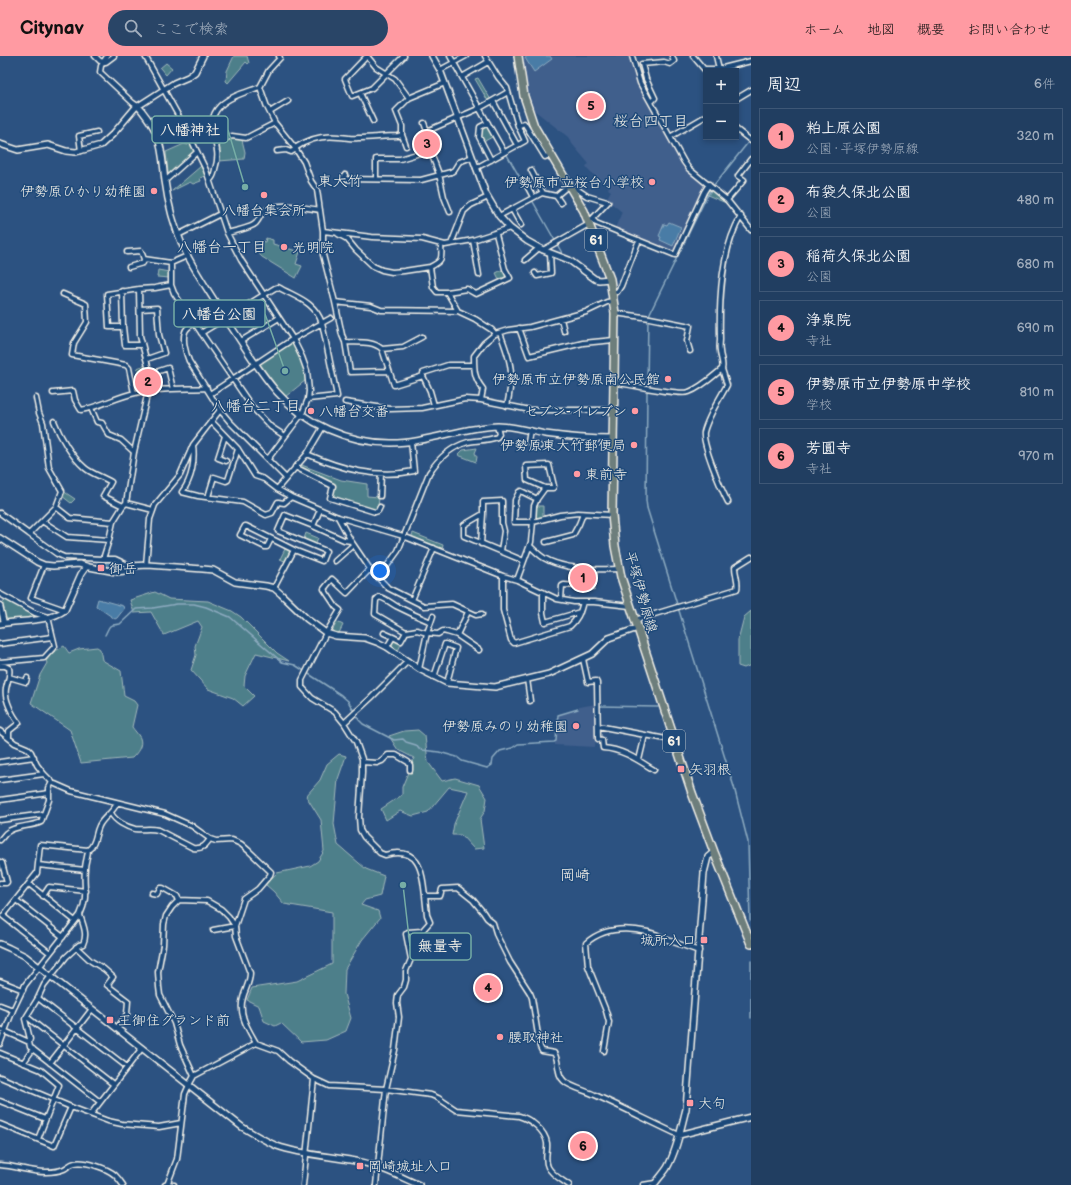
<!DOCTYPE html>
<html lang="ja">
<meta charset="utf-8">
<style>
:root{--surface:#213e61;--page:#294567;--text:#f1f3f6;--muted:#a2aebd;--line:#3e5776;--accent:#ff9aa2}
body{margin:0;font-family:"Balsamiq Sans","Klee One",sans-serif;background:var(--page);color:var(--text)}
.controls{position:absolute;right:12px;top:12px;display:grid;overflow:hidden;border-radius:0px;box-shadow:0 2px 6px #0003}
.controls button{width:36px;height:36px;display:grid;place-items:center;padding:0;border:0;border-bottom:1px solid var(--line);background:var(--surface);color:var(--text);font:20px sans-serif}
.you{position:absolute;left:380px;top:515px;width:14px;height:14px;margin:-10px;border:3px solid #fff;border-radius:50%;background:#1a73e8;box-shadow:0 0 0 6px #1a73e833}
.badge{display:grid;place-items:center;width:26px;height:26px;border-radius:50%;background:var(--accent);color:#111;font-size:13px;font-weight:700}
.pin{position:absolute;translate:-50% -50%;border:2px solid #fff;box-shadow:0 1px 4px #0006}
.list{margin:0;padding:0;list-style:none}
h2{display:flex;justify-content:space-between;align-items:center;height:52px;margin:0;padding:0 16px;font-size:17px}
h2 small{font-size:13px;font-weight:400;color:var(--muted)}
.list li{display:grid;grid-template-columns:26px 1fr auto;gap:12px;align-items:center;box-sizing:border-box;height:56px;margin:0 8px 8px;padding:0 8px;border:1px solid var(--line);border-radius:0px}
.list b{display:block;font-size:15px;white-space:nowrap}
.list p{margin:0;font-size:13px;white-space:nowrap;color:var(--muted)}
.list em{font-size:13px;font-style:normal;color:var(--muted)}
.icon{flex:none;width:22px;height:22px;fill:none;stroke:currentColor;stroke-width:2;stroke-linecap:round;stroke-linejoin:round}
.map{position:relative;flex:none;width:751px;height:1129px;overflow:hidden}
header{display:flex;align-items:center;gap:24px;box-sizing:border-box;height:56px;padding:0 20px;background:var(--accent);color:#111}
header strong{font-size:19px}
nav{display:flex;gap:22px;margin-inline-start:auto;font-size:14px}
.search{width:280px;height:36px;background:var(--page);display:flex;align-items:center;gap:10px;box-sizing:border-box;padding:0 14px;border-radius:22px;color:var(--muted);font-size:15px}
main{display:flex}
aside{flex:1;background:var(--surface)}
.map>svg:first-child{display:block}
.built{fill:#405e8c}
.green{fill:#4e7f8a;stroke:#a1b8b9}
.water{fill:#497ca6;stroke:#8dabc0}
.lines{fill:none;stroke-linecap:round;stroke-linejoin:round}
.stream{stroke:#8dabc0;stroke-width:1.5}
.minor-casing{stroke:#f4f1e8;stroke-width:7}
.tertiary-casing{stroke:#f4f1e8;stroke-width:8}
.primary-casing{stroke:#f4f1e8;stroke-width:10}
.minor{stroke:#1f4a7a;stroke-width:4}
.tertiary{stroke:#1f4a7a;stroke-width:5}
.primary{stroke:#6d7e7c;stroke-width:7}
.poi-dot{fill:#ff9aa2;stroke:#1f4a7a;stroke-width:1.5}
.labels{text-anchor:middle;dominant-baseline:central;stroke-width:3;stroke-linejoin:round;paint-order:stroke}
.shield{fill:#1f4a7a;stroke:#b4bfc7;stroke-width:1}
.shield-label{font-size:13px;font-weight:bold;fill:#f4f1e8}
.poi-label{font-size:14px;fill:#f4f1e8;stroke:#1f4a7a;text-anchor:start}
.street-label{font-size:14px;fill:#f4f1e8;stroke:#1f4a7a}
.neighbourhood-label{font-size:15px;fill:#f4f1e8;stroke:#1f4a7a}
.leader{fill:none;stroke:#76ada5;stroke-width:1.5}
.callout-dot{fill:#76ada5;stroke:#1f4a7a;stroke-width:1.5}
.callout{fill:#1f4a7a;stroke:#76ada5;stroke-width:1.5}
.callout-label{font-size:15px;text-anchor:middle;font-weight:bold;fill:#f4f1e8}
</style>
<header>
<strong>Citynav</strong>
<div class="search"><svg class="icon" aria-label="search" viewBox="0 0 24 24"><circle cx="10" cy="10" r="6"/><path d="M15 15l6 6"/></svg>ここで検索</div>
<nav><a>ホーム</a><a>地図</a><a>概要</a><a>お問い合わせ</a></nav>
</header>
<main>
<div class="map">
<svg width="751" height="1129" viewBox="0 0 751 1129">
<rect width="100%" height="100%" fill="#2c5281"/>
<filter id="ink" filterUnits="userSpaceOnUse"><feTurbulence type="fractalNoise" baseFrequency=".025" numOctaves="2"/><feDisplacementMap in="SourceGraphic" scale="8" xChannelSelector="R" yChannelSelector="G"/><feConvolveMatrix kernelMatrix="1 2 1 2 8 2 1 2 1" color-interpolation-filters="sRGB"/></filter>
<g filter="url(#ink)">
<path class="built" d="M523 0H630L639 30 685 111 703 126 704 132 675 195 672 196 639 181 615 172 622 156 606 143 611 135 608 133 609 131 600 125 587 112 586 110 589 108 573 89 568 81 534 54 528 33 524 12Z
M596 648 594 672H596L595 691 555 689V686L557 684 559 658 579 653V651Z"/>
<path class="green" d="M234 0H247L249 7 248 8 246 6 228 27 226 25 227 15Z
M166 7 172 12 166 19 160 12Z
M478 22 491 44 488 45 475 23Z
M487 69 494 80 483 86 480 81 481 72Z
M232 82 242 84 245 96 244 103 219 105 220 96 219 88 220 85Z
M435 82 438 90 420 96 416 86Z
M189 83 195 95 194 97 171 118 168 117 166 96 184 88 188 89Z
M201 110 205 120 200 122 201 125 193 128 190 126 172 135Z
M709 134H712L726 147 705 138Z
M266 182 273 184V188L300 196 296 208 302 210 296 222 262 201 259 198 261 185 265 186Z
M504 213 508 221 500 225 496 217Z
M158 214 169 216V222L157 221Z
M291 286H293C299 298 306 310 306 324L285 341 260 308V307Z
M146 309 152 319 154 332 146 334 137 312Z
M477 392 475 397 477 401 476 406 458 399 463 394Z
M299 408 341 424 367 428V440L379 441 378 452 376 455 331 441 334 431 298 410Z
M63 435 75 443 71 447 62 440Z
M535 450H543V461L536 463 535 462Z
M306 477 318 482 315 488 304 483Z
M413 477 443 489 442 494 411 482Z
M286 491 292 494 287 506 280 503Z
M576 512 591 514 593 516 592 529 574 528Z
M155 536 169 543 208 545 232 555 241 561 277 597 289 605 256 597 245 620 244 630 254 640 243 650 233 642 208 633 191 614 196 599 195 590 202 571 198 565 164 579 151 556 134 557 130 544Z
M5 543 36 558 35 561 7 565 4 564 1 549Z
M751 555V609L744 612 738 610V584L744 561Z
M337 566 343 569 339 577 332 575Z
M394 583 402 586 398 595 389 590Z
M64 590 69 597 79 593 97 591 100 593 102 604 121 615 124 640 134 645 137 649 132 671C134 674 138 678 140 682 143 690 137 697 132 702L81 707 70 674 31 647 40 619 47 607 46 605 52 597Z
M418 674 425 680 428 706 442 725 455 722 479 729 487 742 485 755 480 763 484 792 474 793 461 779H452L454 768 468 735 449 731 428 756 413 760 400 755 386 764 381 753 402 739V731L414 702 398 694 389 680 404 675Z
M339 698 346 700 338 723 334 768 338 789 366 813 384 820 380 840 365 844 361 849 378 855 380 862 362 884 345 913 344 938 351 962 346 975 326 984 301 986 281 967 275 970 264 965 259 950 247 944 252 932 297 925 332 908V856L284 848 274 836 265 828 277 817 310 810 318 805 324 795 321 764 306 740 320 724 327 708Z"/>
<path class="water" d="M528 0H550L552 3 534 16 525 2Z
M669 166 681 171 673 190 660 184 661 181 659 180 664 168 667 169Z
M106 505H115L125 510V512L122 513 105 511Z
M98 543 123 550 124 553 117 562 115 563 96 550Z"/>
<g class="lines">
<path class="stream" d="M507 99 531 141
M532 144 562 197
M647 330 648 261 706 142 714 129 750 84
M647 334 646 444 647 452 734 731 748 786 750 865
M105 579C111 567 108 570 120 568L136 553 153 552 177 548H194L206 551 230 561 282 606 295 609 341 639 348 645 359 664 363 668 394 684 403 683 406 686 416 689 419 693 422 694 439 696 457 701 462 705 487 712 492 709 493 703 500 695 512 692 518 688 554 686 556 685 558 659 578 653
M598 650 658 651
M751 905V962"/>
<g class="minor-casing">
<path id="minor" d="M95 0 100 5 106 6 114 0
M107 0 101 10 100 16 133 47 139 51
M145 0 188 77 206 114 227 177 241 204 293 283 302 301 307 315 309 335 308 343 302 358 268 403
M367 0 376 11 395 23 409 42 445 27
M450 0 504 96
M632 0 640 27 684 106 689 113 727 144 751 174
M693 0 704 13H719
M716 0 719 13 751 5
M366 1 345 23 352 40 372 32 404 0
M440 14 466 0
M462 21 488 6
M260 31 269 14 280 2 279 0
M360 37 373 65
M736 43 751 34
M493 45 517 89
M651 46 655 42 646 23 642 8 664 6 670 8 674 5 672 0
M270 56 288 45
M424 67 427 75 480 52 508 36
M488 67 480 71 479 81 491 104
M518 70 524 67 545 101 550 99
M736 73 751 85
M670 81 706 60
M215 86 232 80 246 82 275 67
M406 90 402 79V70L396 55 409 42
M295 92C308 83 324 79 339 81 346 81 351 83 358 82 371 82 385 80 398 80L402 79
M81 95 79 80 97 76
M277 95 286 94 291 96 296 93
M476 112 525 85 518 70 507 32 498 21 485 0
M531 114 543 137
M345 119 343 123 421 124 451 116 454 114 459 106 472 101
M376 123V103H400L430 94 439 118 444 141 450 156
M210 124C214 121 214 118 215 113 217 107 218 101 217 95 215 79 206 64 220 50 230 40 247 36 260 31L267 51 275 67 295 92 304 106 311 125 317 134 323 175 372 181 422 183 445 189 473 184 510 172
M165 125 197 96
M525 126 533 141
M572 133 575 132 587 140 607 146
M556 140 561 147
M727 144 744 124 738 120 751 103
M512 153 521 169
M499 160 542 137 556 140 569 129
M592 163 608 146
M588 164 592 163 596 167 675 199 704 136 709 128
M323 175V199L335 246 342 279 345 286 350 316 389 315
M227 177C234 175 252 172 256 167 262 160 259 156 271 152 285 147 305 152 320 154
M338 178 347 183 356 194 373 210 382 214 392 216 404 215 430 211
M178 179 220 158
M473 184 479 219
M451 188 464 155 471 149 488 141
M441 189C442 202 443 205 430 211L433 231 437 236H447L458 255 475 263 492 274 495 278
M543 194 589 168
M127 196 141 195 144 203 171 207
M187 200 171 207V229L174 237 252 351 271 371 285 380
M525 204 539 192
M129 211 143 207 144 203
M535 217 537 220 551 217 550 197
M171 229 155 232 139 233 140 280 150 318 168 312 173 333
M139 233 107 238 109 271H123L125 289H142
M122 235 123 271
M447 236 467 233 474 237 476 238 510 222 505 213 496 178
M612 236H617L621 230 639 184
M63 238 86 248 87 266 74 287 72 299 126 309 129 312 134 337
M335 246 371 250 381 254 458 255
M140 253 157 252 159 279 164 297 147 303
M615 257 650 262 690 270 687 285 690 295
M561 263 564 275
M194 267C191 269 186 272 185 276 182 284 186 298 189 305L220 354 230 366 286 422
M519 272 529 300 583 287 614 284
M201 277 275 232 278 231C297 242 314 245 322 267L337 340 308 343
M500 277C512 308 514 317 507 350
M241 285 279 262
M345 286C358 287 372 284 382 293L394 329 423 320
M382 293 403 291 422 281
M722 313 727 329C719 344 708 360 704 376 702 388 722 435 728 446
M614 326C627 328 680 340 689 336 702 331 712 321 722 313 724 307 720 301 720 295 719 291 720 287 720 283 719 243 721 194 741 160
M53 337 73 335 75 344 81 354C100 351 116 341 135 337 158 332 183 333 207 332
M210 338 293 283 331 262
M36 342 39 357 43 367 49 412 62 435 56 451
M481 344 483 333C474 322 474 314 474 300L484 287 495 278 508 274 530 271 586 256 607 246 614 245
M345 346 390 353 422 352 465 343 481 344 530 354H613
M434 349 430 335 423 320V317L448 309H474
M91 352 97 366 102 367 109 379 121 384 134 396
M54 365C60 381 72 401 85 412 92 418 103 421 111 426L103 440 123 450 113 466 70 462 56 451 42 465 67 481 109 484 103 503H115L130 510
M211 365 238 393 255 420 264 423 277 433 291 441 338 461 403 480 503 520 517 524 557 543 574 546H594L630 550
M530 374 528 386 540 390
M225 380 218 402 226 405
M193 389 220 354
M307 398C341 413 377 423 414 415L411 386
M295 411 333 430 330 442 375 456 378 455 380 451
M277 433 307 398 323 371
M380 440 381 418
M208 441 214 421 226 425 228 424 238 393
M537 443 534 450 533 466 560 459 578 457 612 459
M126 447 153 454
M123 450 126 447 134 396 148 335
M0 457 29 478
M338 461 351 485 370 513 388 532 424 550 452 548 476 559 482 558
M42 465 29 478 57 498 64 501 103 503
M313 470 344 484 351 485
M271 483 267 491H265L240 479 245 470H246L294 494
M109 484 113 466
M546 486 573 479 579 468 583 458
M481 488 483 458
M530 490C534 494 539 499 544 502 564 514 596 514 619 513
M501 495 504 475 502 467V445L483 446V458L464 469V480L524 505
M335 505 353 489
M44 509 31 542 65 554
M146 509 150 463 155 449 180 419 193 389C195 405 192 423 182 436L198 440 243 446 266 459 272 457 278 446 284 447 291 441
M370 513 347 537 332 523 324 533 336 551 340 554 326 577 302 624V631L312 642 335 656 344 667 356 686 362 703V717L359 761 360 774 364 781 380 797 385 799C419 790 422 813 425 840H440L442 833 458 832 473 844 483 856 487 862 493 867 497 880 510 906 530 937 532 942 540 991 542 995 554 997C560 1006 556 1018 564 1025 570 1031 587 1035 595 1039 624 1052 651 1066 679 1079
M503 520V554L511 584 514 587 570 570C578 563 581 555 583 546
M379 521 398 495 429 417C438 403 451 391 468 386 478 384 488 385 497 381L499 378 497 370
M517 524 531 486 533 466H514L515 444 519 436 521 435 537 443 545 432H553L554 430 549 409 526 410 527 424 545 432
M274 532 294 494 322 505 326 495 278 475 285 459 313 470 320 454
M543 536V557L545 566 580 556
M0 538 35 557 48 561 55 590 44 602 0 606
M561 543 562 530 564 529 592 531 595 513
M412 544 434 492
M0 549 4 567
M635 564 737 533C739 526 735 519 735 511L751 501
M406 576 375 558 376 544 379 541C385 542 391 547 396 550 408 556 419 561 431 566L433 560
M384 577 393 581
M457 579 468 556
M0 588 52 581
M387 591 393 581 401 585 406 576 417 574 427 577 438 578 443 575 447 576 457 579 479 594
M583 603 588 626 596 625 597 627 598 683 602 684 603 692C622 693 638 704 654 714
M0 610H5L9 612C11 619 7 626 6 633 4 643 13 660 19 667L9 675V682
M419 613 427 577 431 566
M9 621 26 626 27 622
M434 621 445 588 456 592 447 627
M527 623 530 645
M344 667 371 642 408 605
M598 670 666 683 674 682
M0 675 15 687 27 692 31 696 37 709 44 718 52 726 49 732V744L41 766C31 771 15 769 6 777 4 779 2 782 0 784
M639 704 645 679
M0 706 34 701
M362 706 377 707 382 705 388 699H396L408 706 410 709V714
M0 724 44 718
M55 728 71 735 165 758 192 770 210 783 216 785 232 784 241 788 249 795 271 816 270 819 258 833 244 843 235 870 213 874
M0 744 49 737
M111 757C115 765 126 771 135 773 143 774 150 772 158 774L193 792C203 793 205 790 210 783
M0 764 44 758
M0 806 2 807 7 826 6 827H0
M38 809 85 814
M29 828 75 865
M152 837 157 838 160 832H163L177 840 179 844
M43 840 49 831 86 835
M16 844 63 881
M80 859C83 869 88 878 83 888L79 889 66 901 44 929 38 942 25 963 30 983 29 986 30 991 100 1046
M76 891 91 905 104 913 113 921 107 929 128 945 127 958 117 972
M50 897 3 860 37 817 40 789 88 794
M0 925 23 934
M38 942 127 1011
M0 949 13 954
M27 961 113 1028
M0 973 29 986
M0 988 13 954 25 929 80 859C89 840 83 831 85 813 85 806 88 800 88 794 96 789 95 778 99 770 103 761 113 757 117 747
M604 995 609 966 606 955 588 910 586 887C603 872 626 871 648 876 653 878 658 878 662 882L699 895
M0 997 41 1014 59 1029 38 1083
M23 1007 33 993
M50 1007 92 953
M194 1020 180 989 174 967 160 939 159 931 158 916 163 889 164 868 166 860 172 851 179 844 207 845 221 853 229 861 235 870 236 880 250 917C250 927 245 933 243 942 238 958 248 973 256 987
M0 1021 71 1051 108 1065 122 1068 159 1071 181 1067
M0 1045 45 1063
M91 1058 142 992
M0 1068 54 1090 71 1051
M0 1109C16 1110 30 1116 46 1116 51 1116 59 1115 64 1113 68 1111 70 1108 75 1107 85 1105 107 1112 115 1119 118 1122 121 1126 123 1129
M165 1129 167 1128 174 1129
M167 1129 177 1103 185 1038 189 1029 194 1020 256 987 278 995 289 1005 314 1023 329 1030 386 1033 431 1039 438 1042 456 1054 519 1060C530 1063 545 1074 547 1087 548 1095 544 1103 548 1111 552 1119 562 1124 569 1129
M303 1129 314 1023
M376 1129 386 1033 395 994 399 961 397 947 398 939 404 931 406 924V915L411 903 406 878 408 876 422 875 430 866 427 859 425 840
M643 1129 655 1127"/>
</g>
<g class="tertiary-casing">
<path id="tertiary" d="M432 0 440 14 486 138 499 160 510 172 527 185 543 194 569 204 595 223 599 224 610 223
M139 51C146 60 153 68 157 79 163 94 163 110 165 125 168 148 174 170 183 191 196 218 214 243 230 269 245 291 259 316 277 336 305 368 348 387 391 387 427 387 462 371 498 370 514 370 529 375 545 378 567 381 590 383 612 383
M0 88 18 94 48 89 66 95 76 96 101 89 113 78 135 52 174 27 188 21 195 16 203 0
M0 482 37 506 44 509 53 510 79 508 89 511 116 516 125 515 130 510 148 509 203 513 213 514 235 526 266 530 274 532 281 538 307 563 326 577 336 580 365 582 379 587 387 591 419 613 447 627 495 631 549 618 592 598 609 582 638 572
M0 568C20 564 47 567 65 554L81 518 86 511
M0 888 9 892 25 900 242 1071C254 1078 265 1085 277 1090 305 1100 336 1100 365 1107 384 1112 401 1121 419 1129
M679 1079 751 1061
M654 1129C658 1123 663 1118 667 1112 677 1094 681 1072 686 1053L704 817 708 801 714 796"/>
</g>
<g class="primary-casing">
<path id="primary" d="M518 0 524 40 534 70 584 155 610 223 615 257 612 459 615 490 621 521 692 737 714 796 751 888"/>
</g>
<use href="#minor" class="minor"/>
<use href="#tertiary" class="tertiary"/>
<use href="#primary" class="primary"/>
</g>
</g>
<g class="poi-dot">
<circle cx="652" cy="126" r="4"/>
<circle cx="154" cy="135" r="4"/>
<circle cx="264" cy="139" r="4"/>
<circle cx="284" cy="191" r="4"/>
<circle cx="668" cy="323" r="4"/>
<circle cx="311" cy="355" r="4"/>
<circle cx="635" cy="355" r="4"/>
<circle cx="634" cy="389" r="4"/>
<circle cx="577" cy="418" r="4"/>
<rect x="97" y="508" width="8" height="8" rx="2"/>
<circle cx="576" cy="670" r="4"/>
<rect x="677" y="709" width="8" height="8" rx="2"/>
<rect x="700" y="880" width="8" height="8" rx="2"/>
<rect x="106" y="960" width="8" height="8" rx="2"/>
<circle cx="500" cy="981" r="4"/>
<rect x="686" y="1043" width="8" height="8" rx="2"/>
<rect x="356" y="1106" width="8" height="8" rx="2"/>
</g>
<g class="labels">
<g class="shield">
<rect x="585" y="173" width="22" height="22" rx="3"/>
<rect x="663" y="674" width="22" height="22" rx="3"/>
</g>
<g class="shield-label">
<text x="596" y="184">61</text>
<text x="674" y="685">61</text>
</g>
<g class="poi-label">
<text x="644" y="126" text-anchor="end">伊勢原市立桜台小学校</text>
<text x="146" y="135" text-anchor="end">伊勢原ひかり幼稚園</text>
<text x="264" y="154" text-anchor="middle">八幡台集会所</text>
<text x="292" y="191">光明院</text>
<text x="660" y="323" text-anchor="end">伊勢原市立伊勢原南公民館</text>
<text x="319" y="355">八幡台交番</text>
<text x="627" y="355" text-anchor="end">セブン-イレブン</text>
<text x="626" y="389" text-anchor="end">伊勢原東大竹郵便局</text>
<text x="585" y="418">東前寺</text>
<text x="109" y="512">御岳</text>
<text x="568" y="670" text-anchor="end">伊勢原みのり幼稚園</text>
<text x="689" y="713">矢羽根</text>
<text x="696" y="884" text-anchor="end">城所入口</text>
<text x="118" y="964">王御住グランド前</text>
<text x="508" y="981">腰取神社</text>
<text x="698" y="1047">大句</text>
<text x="368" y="1110">岡崎城址入口</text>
</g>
<g class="street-label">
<text transform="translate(641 536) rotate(74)">平塚伊勢原線</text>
</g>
<g class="neighbourhood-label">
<text x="651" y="65">桜台四丁目</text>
<text x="340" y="125">東大竹</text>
<text x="222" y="191">八幡台一丁目</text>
<text x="256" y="350">八幡台二丁目</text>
<text x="575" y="819">岡崎</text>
</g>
</g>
<path class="leader" d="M245 131L228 74M285 315L265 258M403 829L410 890"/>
<g class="callout-dot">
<circle cx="245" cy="131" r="4"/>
<circle cx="285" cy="315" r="4"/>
<circle cx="403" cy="829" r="4"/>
</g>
<g class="callout">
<rect x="152" y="60" width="76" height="27" rx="4"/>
<rect x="174" y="244" width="91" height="27" rx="4"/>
<rect x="410" y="877" width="61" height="27" rx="4"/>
</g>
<g class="callout-label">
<text x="190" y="79">八幡神社</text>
<text x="219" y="263">八幡台公園</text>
<text x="440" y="895">無量寺</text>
</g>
</svg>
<div class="controls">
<button>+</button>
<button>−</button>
</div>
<div class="you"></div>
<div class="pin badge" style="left:583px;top:522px">1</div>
<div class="pin badge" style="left:148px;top:326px">2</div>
<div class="pin badge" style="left:427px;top:88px">3</div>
<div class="pin badge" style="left:488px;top:932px">4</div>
<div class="pin badge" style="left:591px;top:50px">5</div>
<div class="pin badge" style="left:583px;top:1090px">6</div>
</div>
<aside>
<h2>周辺<small>6件</small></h2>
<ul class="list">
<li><span class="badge">1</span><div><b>粕上原公園</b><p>公園 · 平塚伊勢原線</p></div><em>320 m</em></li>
<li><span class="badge">2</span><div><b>布袋久保北公園</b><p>公園</p></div><em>480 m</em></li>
<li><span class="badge">3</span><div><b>稲荷久保北公園</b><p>公園</p></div><em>680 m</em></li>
<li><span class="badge">4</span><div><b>浄泉院</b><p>寺社</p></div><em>690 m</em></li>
<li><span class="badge">5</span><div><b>伊勢原市立伊勢原中学校</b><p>学校</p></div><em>810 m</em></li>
<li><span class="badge">6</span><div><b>芳圓寺</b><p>寺社</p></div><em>970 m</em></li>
</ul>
</aside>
</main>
